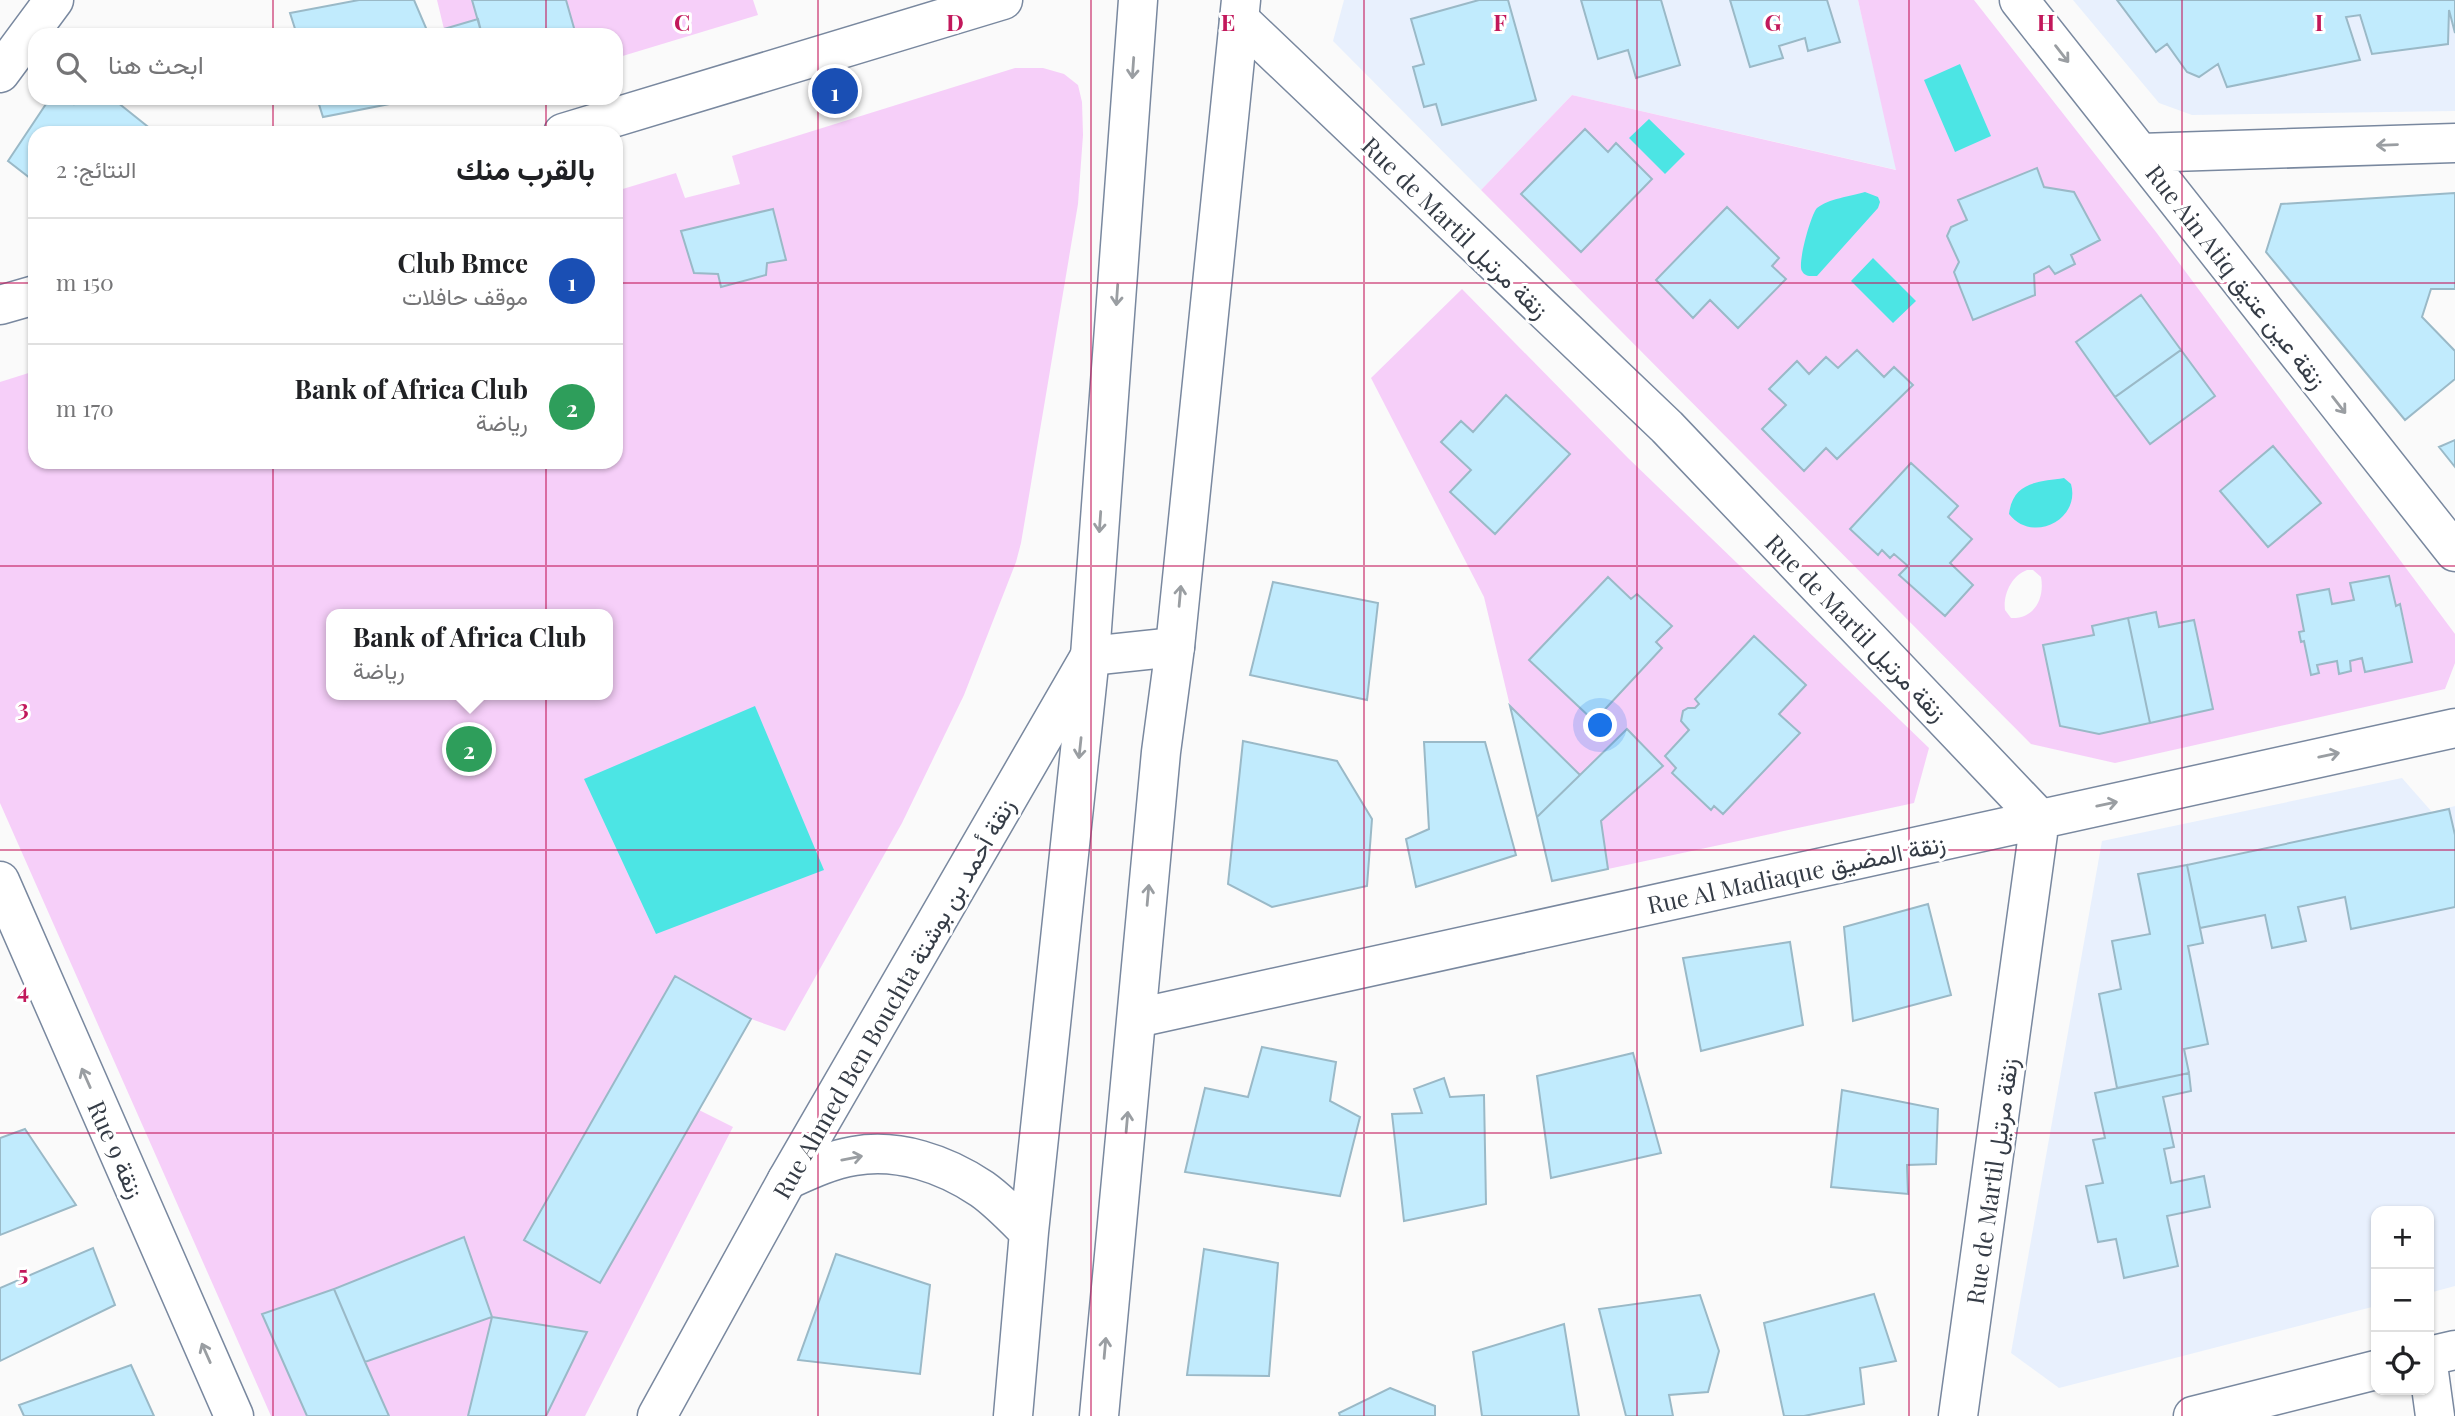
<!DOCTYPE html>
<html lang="ar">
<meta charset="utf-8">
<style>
:root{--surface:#fff;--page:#f6f6f6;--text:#202124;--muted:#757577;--line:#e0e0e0;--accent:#7f6c06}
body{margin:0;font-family:"Playfair Display",Vazirmatn,serif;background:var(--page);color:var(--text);direction:rtl}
.controls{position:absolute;right:21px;bottom:21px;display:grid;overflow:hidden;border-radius:14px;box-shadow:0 2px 5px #0004}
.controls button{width:63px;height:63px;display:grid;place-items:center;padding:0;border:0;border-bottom:2px solid var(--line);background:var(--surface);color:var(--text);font:35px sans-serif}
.you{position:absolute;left:1601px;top:726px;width:24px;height:24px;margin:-18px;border:5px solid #fff;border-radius:50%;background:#1a73e8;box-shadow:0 0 0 10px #1a73e833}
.badge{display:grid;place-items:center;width:46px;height:46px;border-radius:50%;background:var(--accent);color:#fff;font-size:23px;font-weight:700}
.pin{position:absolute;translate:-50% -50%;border:4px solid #fff;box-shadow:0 2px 7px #0006}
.popup{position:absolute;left:326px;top:609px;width:287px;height:91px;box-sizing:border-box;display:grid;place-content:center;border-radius:14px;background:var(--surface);filter:drop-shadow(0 2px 5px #0005);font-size:23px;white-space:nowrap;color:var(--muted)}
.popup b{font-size:26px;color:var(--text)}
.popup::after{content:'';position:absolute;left:50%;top:100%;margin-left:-14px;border:14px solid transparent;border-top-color:var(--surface)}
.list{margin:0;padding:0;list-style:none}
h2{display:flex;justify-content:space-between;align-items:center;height:91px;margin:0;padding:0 28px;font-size:30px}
h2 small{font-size:23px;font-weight:400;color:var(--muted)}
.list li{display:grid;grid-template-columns:46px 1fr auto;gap:21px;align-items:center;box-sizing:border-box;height:126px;padding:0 28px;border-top:2px solid var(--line)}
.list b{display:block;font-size:26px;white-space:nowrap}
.list p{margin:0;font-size:23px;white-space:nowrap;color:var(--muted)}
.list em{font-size:23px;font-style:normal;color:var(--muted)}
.icon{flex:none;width:38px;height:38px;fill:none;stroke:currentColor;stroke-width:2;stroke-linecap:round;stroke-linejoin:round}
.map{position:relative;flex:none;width:2455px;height:1416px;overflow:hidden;direction:ltr}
.search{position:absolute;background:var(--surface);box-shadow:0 2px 5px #0004;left:28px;top:28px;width:595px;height:77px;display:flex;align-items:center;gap:18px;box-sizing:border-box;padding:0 24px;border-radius:21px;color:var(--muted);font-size:26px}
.panel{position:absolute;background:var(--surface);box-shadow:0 2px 5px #0004;left:28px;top:126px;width:595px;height:343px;border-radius:21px;direction:rtl}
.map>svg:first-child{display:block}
.built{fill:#e8f0fd}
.green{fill:#f6cff9;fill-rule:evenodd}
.water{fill:#4ce5e4}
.building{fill:#c1ebfd;stroke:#9ab9c7;stroke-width:2}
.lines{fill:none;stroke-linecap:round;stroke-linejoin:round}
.street-casing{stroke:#79889f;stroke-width:41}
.secondary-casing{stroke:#79889f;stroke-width:41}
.street{stroke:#fff;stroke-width:38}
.secondary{stroke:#fff;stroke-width:38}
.oneway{stroke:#9a9ea2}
.grid{fill:none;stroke:#c2185b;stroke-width:2;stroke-opacity:0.55}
.labels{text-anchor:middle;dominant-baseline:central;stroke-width:6;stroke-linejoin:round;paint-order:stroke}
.street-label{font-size:24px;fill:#353c46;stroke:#fff}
.grid-label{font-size:23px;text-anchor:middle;font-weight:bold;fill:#c2185b;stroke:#fff;stroke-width:6;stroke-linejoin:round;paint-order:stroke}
</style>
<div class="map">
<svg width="2455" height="1416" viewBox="0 0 2455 1416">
<rect width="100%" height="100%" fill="#fafafa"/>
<path class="built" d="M1344 0H1858L1897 170 1572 95 1481 190 1333 41Z
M2073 0H2455V111L2192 115 2159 103Z
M2402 778 2432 812 2455 806V1286L2429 1293V1211H2376V1306L2059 1388 2011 1353 2102 841Z"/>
<path class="green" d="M437 0H472L478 19 444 29Z
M566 0H753L758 15 616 58V35H576Z
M1858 0H1974L2156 232 2455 634V663L2445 689 2115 763 2031 744 1481 190 1572 95 1896 170ZM1617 144 1652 179 1581 251 1608 152ZM2037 169 2044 187 2099 240 2071 255 2075 264 2055 274 2049 266 2034 274 2035 295 1973 320 1954 272 1959 262 1947 236 1951 227 1967 220 1958 200ZM1728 207 1779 258 1772 266 1786 279 1739 328 1710 300 1693 318 1656 280ZM2141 295 2215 396 2150 444 2076 342ZM1857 350 1884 377 1894 367 1912 385 1837 459 1826 448 1804 471 1786 405 1797 362 1809 374 1826 357 1838 368ZM1911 463 1958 506 1948 517 1971 539 1950 563 1973 585 1944 616 1900 575 1908 566 1894 554 1890 558 1882 550 1877 554 1850 529ZM2027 570H2033L2041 577C2045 599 2034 619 2011 618L2005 610C2003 595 2011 576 2027 570ZM2389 576 2396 606 2401 605 2412 662 2365 672 2362 658 2350 661 2351 671 2340 674 2337 661 2317 665 2319 673 2311 675 2304 641H2301L2299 633 2304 631 2297 595 2329 589 2332 604 2354 600 2351 583ZM2155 612 2159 627 2194 620 2213 709 2099 734 2061 726 2044 645 2094 635 2092 626Z
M1015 68H1043L1064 74 1078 85 1082 102 1083 135 1078 204 1021 543 1016 562 964 695 902 823 785 1031 751 1019 699 1110 733 1127 585 1416H271L0 803V382L35 371V462H616V191L676 173 685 198 740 184 732 156ZM331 614H607V695H331Z
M1462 289 1628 458 1929 748 1914 803 1608 869 1601 821 1663 765 1627 729 1580 775 1510 706 1484 597 1371 378ZM1506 396 1495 534 1450 492 1471 470 1473 432ZM1607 577 1631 599 1637 594 1672 626 1656 642 1662 648 1594 720 1529 660Z"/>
<path class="water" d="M1960 64 1991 136 1955 152 1924 80Z
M1649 119 1685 154 1665 174 1629 138Z
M1865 192 1878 197 1880 202 1878 208 1817 276C1811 276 1805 277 1802 271 1797 264 1811 214 1817 208 1828 199 1851 196 1865 192Z
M1873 258 1916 301 1893 323 1851 281Z
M2064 478 2071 484C2081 520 2032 544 2009 514 2013 481 2039 482 2064 478Z
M755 706 824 870 656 934 584 779Z"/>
<path class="building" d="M359 0H414L429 35H297L290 13Z
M472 0H566L576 35H482Z
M1479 0H1508L1536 100 1442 125 1436 104 1424 107 1413 67 1424 64 1411 19Z
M1581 0H1661L1680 65 1636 78 1628 50 1598 59Z
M1730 0H1827L1840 42 1808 51 1805 38 1779 46 1783 58 1750 67Z
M2117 0H2455V33L2449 10 2448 44 2372 54 2360 15 2346 17 2360 60 2227 87 2218 64 2199 77 2187 72 2167 44 2156 52Z
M478 19 482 35H445L444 29Z
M50 98H69L74 104 80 98H112L152 130 148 133H35V182L8 161Z
M317 98H409L410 100 323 117Z
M1585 129 1608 152 1616 143 1652 179 1581 252 1521 194Z
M2037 168 2044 187 2074 192 2100 240 2071 255 2075 264 2055 274 2049 266 2034 274 2035 295 1973 320 1954 272 1959 262 1947 236 1951 227 1967 220 1958 200Z
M2455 193V289H2431L2422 317 2455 351V379L2405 420 2266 252 2281 204Z
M1727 207 1779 258 1772 266 1786 279 1738 328 1710 300 1693 318 1656 280Z
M773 209 786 260 767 263 766 275 721 287 718 274 694 273 681 231Z
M2141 295 2181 350 2115 397 2076 342Z
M1857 350 1884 377 1894 367 1913 385 1837 459 1826 448 1804 471 1762 429 1786 405 1769 389 1797 361 1809 374 1826 357 1838 368Z
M2181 350 2215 396 2150 444 2115 397Z
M1506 395 1570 454 1495 534 1450 492 1471 470 1441 442 1461 421 1473 432Z
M2455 440V467L2439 447Z
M2273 446 2321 503 2268 547 2220 491Z
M1911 463 1958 506 1948 517 1972 539 1950 563 1973 585 1945 616 1899 575 1908 566 1894 554 1890 558 1882 550 1878 555 1850 529Z
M2389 576 2396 606 2400 604 2412 662 2365 672 2362 658 2350 661 2351 671 2339 674 2337 661 2317 665 2319 673 2311 675 2304 641 2301 642 2299 632 2304 631 2297 595 2329 589 2332 604 2354 600 2350 583Z
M1608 577 1631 599 1637 594 1672 626 1656 642 1662 648 1594 721 1529 660Z
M1273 582 1378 603 1367 700 1250 675Z
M2156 612 2159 627 2194 620 2213 709 2150 723 2128 618Z
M2128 618 2150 723 2099 734 2060 726 2043 645 2094 635 2092 626Z
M1754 636 1806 685 1779 714 1800 733 1723 814 1714 806 1711 810 1672 773 1676 768 1665 756 1689 730 1681 721 1683 711 1688 708H1695L1699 704 1695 699Z
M1510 706 1580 775 1537 817Z
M1627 729 1663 766 1601 821 1608 869 1552 881 1537 817Z
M1243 741 1337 761 1372 819 1367 886 1272 907 1228 884Z
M1424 742H1485L1516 855 1416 887 1406 839 1429 829Z
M2449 809 2455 835V907L2351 929 2345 897 2298 907 2306 941 2272 948 2265 915 2200 928 2187 865Z
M2187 865 2203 943 2188 946 2208 1044 2184 1049 2189 1073 2117 1088 2099 994 2121 989 2112 941 2150 934 2138 874Z
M1928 904 1951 995 1853 1021 1844 927Z
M1790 942 1803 1025 1701 1051 1683 958Z
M675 976 751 1019 600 1283 524 1240Z
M1262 1047 1336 1062 1330 1101 1360 1117 1340 1196 1185 1172 1205 1088 1248 1097Z
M1633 1053 1661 1153 1551 1178 1537 1076Z
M2189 1073 2191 1091 2163 1097 2174 1147 2164 1149 2171 1183 2204 1176 2210 1207 2167 1216 2178 1266 2124 1278 2116 1239 2098 1242 2086 1186 2103 1183 2093 1140 2105 1138 2095 1093Z
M1444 1078 1450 1097 1484 1095 1486 1204 1404 1221 1392 1114 1422 1113 1414 1089Z
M1842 1090 1938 1109 1936 1164 1907 1165 1908 1194 1831 1187Z
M25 1129 76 1205 0 1235V1138Z
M464 1237 492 1317 365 1362 334 1289Z
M93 1248 115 1305 0 1361V1288Z
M1204 1249 1278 1263 1269 1376 1187 1375Z
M836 1254 930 1285 920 1374 798 1360Z
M334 1289 365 1362 389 1416H307L262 1314Z
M1874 1294 1896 1361 1860 1368 1864 1404 1804 1416H1784L1764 1323Z
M1700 1295 1719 1351 1708 1392 1669 1395 1673 1416H1626L1599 1309Z
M492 1317 587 1332 546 1416H468Z
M1564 1324 1579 1416H1482L1473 1352Z
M131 1365 154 1416H24L19 1405Z
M1390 1388 1435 1406V1416H1340L1339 1413Z"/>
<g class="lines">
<g class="street-casing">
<path id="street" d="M2019 0 2455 552
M1239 19 1667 427 2040 819 1958 1416
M0 73 54 0
M2140 153 2455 143
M0 881 234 1416
M1137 1018 2455 728
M2429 1356 2455 1350
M2429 1372 2435 1416
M657 1416 787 1180 1090 656 1175 647
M2193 1416 2376 1370"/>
</g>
<g class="secondary-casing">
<path id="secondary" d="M563 133 1003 0
M0 305 35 295
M787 1180C809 1170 830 1160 854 1156 898 1148 945 1164 982 1189 999 1201 1014 1217 1029 1232
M1013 1416 1029 1232 1090 656 1138 0
M1099 1416 1161 752 1175 647 1241 0"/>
</g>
<use href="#street" class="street"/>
<use href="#secondary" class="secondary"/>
</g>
<defs><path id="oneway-shaft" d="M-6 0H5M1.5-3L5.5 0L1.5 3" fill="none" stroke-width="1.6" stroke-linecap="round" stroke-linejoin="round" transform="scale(1.75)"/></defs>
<g class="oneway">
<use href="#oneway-shaft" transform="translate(2062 54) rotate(52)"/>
<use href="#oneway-shaft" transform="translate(1133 68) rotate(94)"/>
<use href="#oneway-shaft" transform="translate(2387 145) rotate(178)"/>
<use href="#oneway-shaft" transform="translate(1117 295) rotate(94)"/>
<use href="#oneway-shaft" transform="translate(2339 405) rotate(52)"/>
<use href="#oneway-shaft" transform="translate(1100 522) rotate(94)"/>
<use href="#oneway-shaft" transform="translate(1180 596) rotate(-85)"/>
<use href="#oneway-shaft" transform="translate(1080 748) rotate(96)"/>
<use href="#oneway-shaft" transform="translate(2329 755) rotate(-12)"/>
<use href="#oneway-shaft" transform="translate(2107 804) rotate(-12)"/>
<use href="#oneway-shaft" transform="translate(1148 895) rotate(-85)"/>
<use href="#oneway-shaft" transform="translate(86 1078) rotate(-114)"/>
<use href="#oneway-shaft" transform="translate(1127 1122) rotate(-85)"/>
<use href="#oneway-shaft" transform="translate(852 1158) rotate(-11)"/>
<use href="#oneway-shaft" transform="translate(1105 1348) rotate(-85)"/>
<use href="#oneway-shaft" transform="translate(206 1353) rotate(-114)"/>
</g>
<path class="grid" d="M273 0V35M546 0V35M818 0V1416M1091 0V1416M1364 0V1416M1637 0V1416M1909 0V1416M2182 0V1416M273 98V133M546 98V133M0 283H35M616 283H2455M273 462V1416M546 462V1416M0 566H2455M0 850H2455M0 1133H2455"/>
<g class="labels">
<g class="street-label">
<text transform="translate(1456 227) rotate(44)">Rue de Martil زنقة مرتيل</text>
<text transform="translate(2237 276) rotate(52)">Rue Ain Atiq زنقة عين عتيق</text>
<text transform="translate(1857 627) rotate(46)">Rue de Martil زنقة مرتيل</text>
<text transform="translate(1796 873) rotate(-12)">Rue Al Madiaque زنقة المضيق</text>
<text transform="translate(893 998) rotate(-60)">Rue Ahmed Ben Bouchta زنقة أحمد بن بوشتة</text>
<text transform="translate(117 1149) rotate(66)">Rue 9 زنقة</text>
<text transform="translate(1991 1181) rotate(-82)">Rue de Martil زنقة مرتيل</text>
</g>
</g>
<g class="grid-label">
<text x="682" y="31">C</text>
<text x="955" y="31">D</text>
<text x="1228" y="31">E</text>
<text x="1500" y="31">F</text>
<text x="1773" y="31">G</text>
<text x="2046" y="31">H</text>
<text x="2319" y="31">I</text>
<text x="23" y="716">3</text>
<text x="23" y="999">4</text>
<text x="23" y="1282">5</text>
</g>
</svg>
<div class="controls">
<button>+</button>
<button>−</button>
<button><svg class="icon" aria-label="locate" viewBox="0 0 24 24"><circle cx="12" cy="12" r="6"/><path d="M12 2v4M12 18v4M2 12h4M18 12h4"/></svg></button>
</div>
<div class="you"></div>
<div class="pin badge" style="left:835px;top:91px;background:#1a4fb4">1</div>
<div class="pin badge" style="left:469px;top:749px;background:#2e9e5b">2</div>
<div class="popup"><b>Bank of Africa Club</b>رياضة</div>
<div class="search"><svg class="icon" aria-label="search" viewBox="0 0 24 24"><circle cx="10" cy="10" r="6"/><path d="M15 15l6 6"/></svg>ابحث هنا</div>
<section class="panel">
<h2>بالقرب منك<small>النتائج: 2</small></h2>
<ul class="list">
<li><span class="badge" style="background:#1a4fb4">1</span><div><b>Club Bmce</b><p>موقف حافلات</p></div><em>150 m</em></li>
<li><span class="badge" style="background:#2e9e5b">2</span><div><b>Bank of Africa Club</b><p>رياضة</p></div><em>170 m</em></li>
</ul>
</section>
</div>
